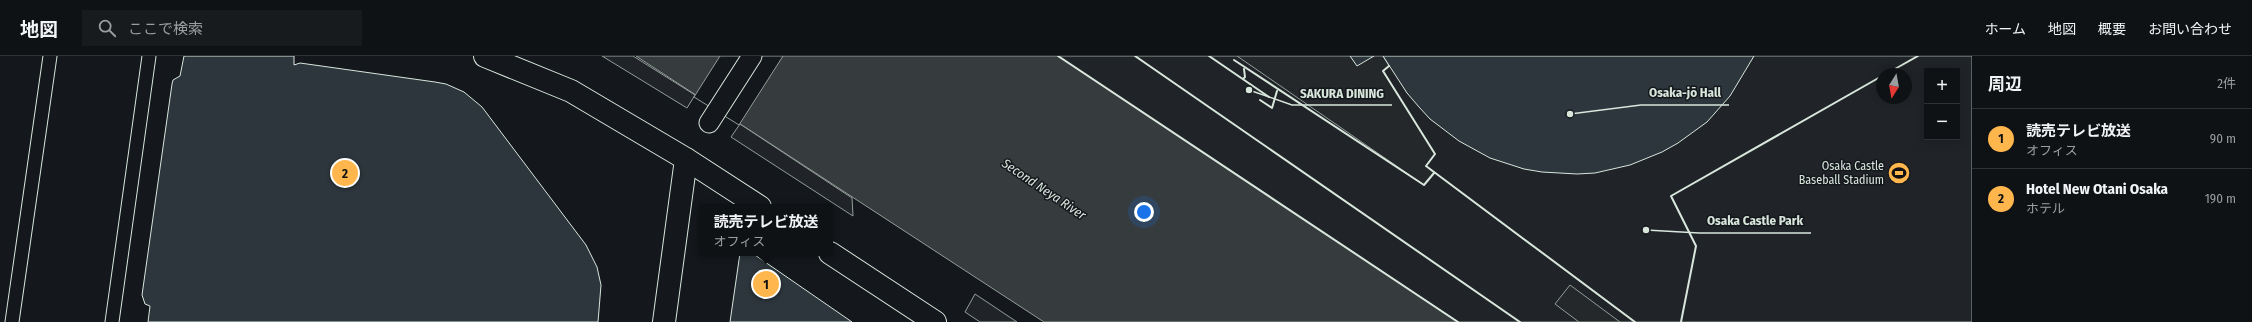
<!DOCTYPE html>
<html lang="ja">
<meta charset="utf-8">
<style>
:root{--surface:#0f1215;--page:#181b1e;--text:#f1f3f6;--muted:#9b9ea0;--line:#2f3234;--accent:#ffb74d}
body{margin:0;font-family:"Fira Sans Condensed","Noto Sans JP",sans-serif;background:var(--page);color:var(--text)}
.controls{position:absolute;right:12px;top:12px;display:grid;overflow:hidden;border-radius:0px;box-shadow:0 2px 10px #0003}
.controls button{width:36px;height:36px;display:grid;place-items:center;padding:0;border:0;border-bottom:1px solid var(--line);background:var(--surface);color:var(--text);font:20px sans-serif}
.compass{position:absolute;left:1876px;top:12px;width:36px;height:36px;border-radius:50%;background:var(--surface);box-shadow:0 2px 10px #0003;rotate:191deg}
.you{position:absolute;left:1144px;top:156px;width:14px;height:14px;margin:-10px;border:3px solid #fff;border-radius:50%;background:#1a73e8;box-shadow:0 0 0 6px #1a73e833}
.badge{display:grid;place-items:center;width:26px;height:26px;border-radius:50%;background:var(--accent);color:#111;font-size:13px;font-weight:700}
.pin{position:absolute;translate:-50% -50%;border:2px solid #fff;box-shadow:0 1px 4px #0006}
.popup{position:absolute;left:699px;top:148px;width:134px;height:52px;box-sizing:border-box;display:grid;place-content:center;border-radius:0px;background:var(--surface);filter:drop-shadow(0 1px 3px #0005);font-size:13px;white-space:nowrap;color:var(--muted)}
.popup b{font-size:15px;color:var(--text)}
.popup::after{content:'';position:absolute;left:50%;top:100%;margin-left:-8px;border:8px solid transparent;border-top-color:var(--surface)}
.list{margin:0;padding:0;list-style:none}
h2{display:flex;justify-content:space-between;align-items:center;height:52px;margin:0;padding:0 16px;font-size:17px}
h2 small{font-size:13px;font-weight:400;color:var(--muted)}
.list li{display:grid;grid-template-columns:26px 1fr auto;gap:12px;align-items:center;box-sizing:border-box;height:60px;padding:0 16px;border-top:1px solid var(--line)}
.list b{display:block;font-size:15px;white-space:nowrap}
.list p{margin:0;font-size:13px;white-space:nowrap;color:var(--muted)}
.list em{font-size:13px;font-style:normal;color:var(--muted)}
.icon{flex:none;width:22px;height:22px;fill:none;stroke:currentColor;stroke-width:2;stroke-linecap:round;stroke-linejoin:round}
.map{position:relative;flex:none;width:1972px;height:266px;overflow:hidden}
header{display:flex;align-items:center;gap:24px;box-sizing:border-box;height:56px;padding:0 20px;background:var(--surface);border-bottom:1px solid var(--line)}
header strong{font-size:19px}
nav{display:flex;gap:22px;margin-inline-start:auto;font-size:14px}
.search{width:280px;height:36px;background:var(--page);display:flex;align-items:center;gap:10px;box-sizing:border-box;padding:0 14px;border-radius:0px;color:var(--muted);font-size:15px}
main{display:flex}
aside{flex:1;background:var(--surface)}
.map>svg:first-child{display:block}
.green{fill:#202428;stroke:#939e99;fill-rule:evenodd}
.parking{fill:#24282b;stroke:#939e99}
.water{fill:#363b3e;stroke:#939e99}
.pier{fill:#14181c;stroke:#939e99}
.building{fill:#2c363c;stroke:#d8e6dc}
.lines{fill:none;stroke-linecap:round;stroke-linejoin:round}
.service-casing{stroke:#d8e6dc;stroke-width:15}
.pedestrian-casing{stroke:#d8e6dc;stroke-width:21}
.tertiary-casing{stroke:#d8e6dc;stroke-width:24}
.service{stroke:#14181c;stroke-width:13}
.pedestrian{stroke:#14181c;stroke-width:19}
.tertiary{stroke:#14181c;stroke-width:22}
.wall{stroke:#d8e6dc;stroke-width:2}
.labels{text-anchor:middle;dominant-baseline:central;stroke-width:3;stroke-linejoin:round;paint-order:stroke}
.poi-label{font-size:12px;fill:#d8e6dc;stroke:#14181c;text-anchor:end}
.water-label{font-size:13px;font-style:italic;fill:#d8e6dc;stroke:#14181c}
.leader{fill:none;stroke:#d8e6dc;stroke-width:1.5}
.callout-dot{fill:#d8e6dc;stroke:#14181c;stroke-width:1.5}
.callout-label{font-size:13px;text-anchor:middle;font-weight:bold;fill:#d8e6dc;stroke:#14181c;stroke-width:3;stroke-linejoin:round;paint-order:stroke}
</style>
<header>
<strong>地図</strong>
<div class="search"><svg class="icon" aria-label="search" viewBox="0 0 24 24"><circle cx="10" cy="10" r="6"/><path d="M15 15l6 6"/></svg>ここで検索</div>
<nav><a>ホーム</a><a>地図</a><a>概要</a><a>お問い合わせ</a></nav>
</header>
<main>
<div class="map">
<svg width="1972" height="266" viewBox="0 0 1972 266">
<rect width="100%" height="100%" fill="#14181c"/>
<path class="green" d="M602 0H633L695 39 687 52Z
M1058 0H1972V266H1458ZM1927 15H1957V81H1927ZM1882 18H1906V42H1882Z
M740 68 852 142 853 160 731 81Z
M975 238 1017 266H980L965 256Z"/>
<path class="parking" d="M1237 0H1383L1389 10 1383 15 1435 98 1426 110 1434 117 1424 129Z
M1570 229 1620 266H1579L1555 248Z"/>
<path class="water" d="M636 0H1058L1458 266H1044Z"/>
<path class="pier" d="M720 0H783L739 69 694 41Z"/>
<path class="building" d="M184 0H294V9L300 7 435 26 446 28 464 36 482 51 586 189 597 211 601 229 598 266H148L150 250 145 248 142 239 172 28 173 24 180 20Z
M1350 0H1374L1357 10Z
M1383 0H1754L1730 40 1707 66 1678 87 1662 96 1630 109 1595 117 1577 118 1542 116 1524 113 1490 102 1459 85 1430 63 1419 51 1407 37Z
M740 197H752L852 266H730Z"/>
<g class="lines">
<g class="service-casing">
<path id="service" d="M12 266 50 0
M112 266 149 0"/>
</g>
<g class="pedestrian-casing">
<path id="pedestrian" d="M709 67 752 0"/>
</g>
<g class="tertiary-casing">
<path id="tertiary" d="M485 0 571 35 686 103 760 151
M830 197 935 266
M664 266 686 103"/>
</g>
<use href="#service" class="service"/>
<use href="#pedestrian" class="pedestrian"/>
<use href="#tertiary" class="tertiary"/>
<path class="wall" d="M1058 0 1458 266
M1135 0 1520 266
M1209 0 1269 41
M1234 4 1424 129 1434 117
M1389 10 1383 15 1435 98 1426 110 1635 266
M1886 18 1918 0
M1243 23 1245 21 1244 13
M1260 44 1272 52 1277 35
M1681 266 1696 190 1671 140 1882 20"/>
</g>
<defs>
<g id="stadium-disc" transform="scale(1.15)"><circle r="9.5" fill="#ffb74d" stroke="#14181c"/><path d="M0-5a6.5 5 0 1 0 0 10a6.5 5 0 1 0 0-10ZM-3.5-1.8h7v3.6h-7Z" fill="#111"/></g>
</defs>
<g fill-rule="evenodd">
<use href="#stadium-disc" x="1899" y="117"/>
</g>
<g class="labels">
<g class="poi-label">
<text x="1884" y="110">Osaka Castle<tspan x="1884" dy="14">Baseball Stadium</tspan></text>
</g>
<g class="water-label">
<text transform="translate(1044 133) rotate(34)">Second Neya River</text>
</g>
</g>
<path class="leader" d="M1570 58L1641 49H1729M1249 34L1292 49H1392M1646 174L1699 177H1811"/>
<g class="callout-dot">
<circle cx="1570" cy="58" r="4"/>
<circle cx="1249" cy="34" r="4"/>
<circle cx="1646" cy="174" r="4"/>
</g>
<g class="callout-label">
<text x="1685" y="41">Osaka-jō Hall</text>
<text x="1342" y="42">SAKURA DINING</text>
<text x="1755" y="169">Osaka Castle Park</text>
</g>
</svg>
<div class="controls">
<button>+</button>
<button>−</button>
</div>
<svg class="compass" viewBox="-18 -18 36 36"><path d="M0-13l5 13h-10z" fill="#e53935"/><path d="M0 13l5-13h-10z" fill="#9b9ea0"/></svg>
<div class="you"></div>
<div class="pin badge" style="left:766px;top:228px">1</div>
<div class="popup"><b>読売テレビ放送</b>オフィス</div>
<div class="pin badge" style="left:345px;top:117px">2</div>
</div>
<aside>
<h2>周辺<small>2件</small></h2>
<ul class="list">
<li><span class="badge">1</span><div><b>読売テレビ放送</b><p>オフィス</p></div><em>90 m</em></li>
<li><span class="badge">2</span><div><b>Hotel New Otani Osaka</b><p>ホテル</p></div><em>190 m</em></li>
</ul>
</aside>
</main>
